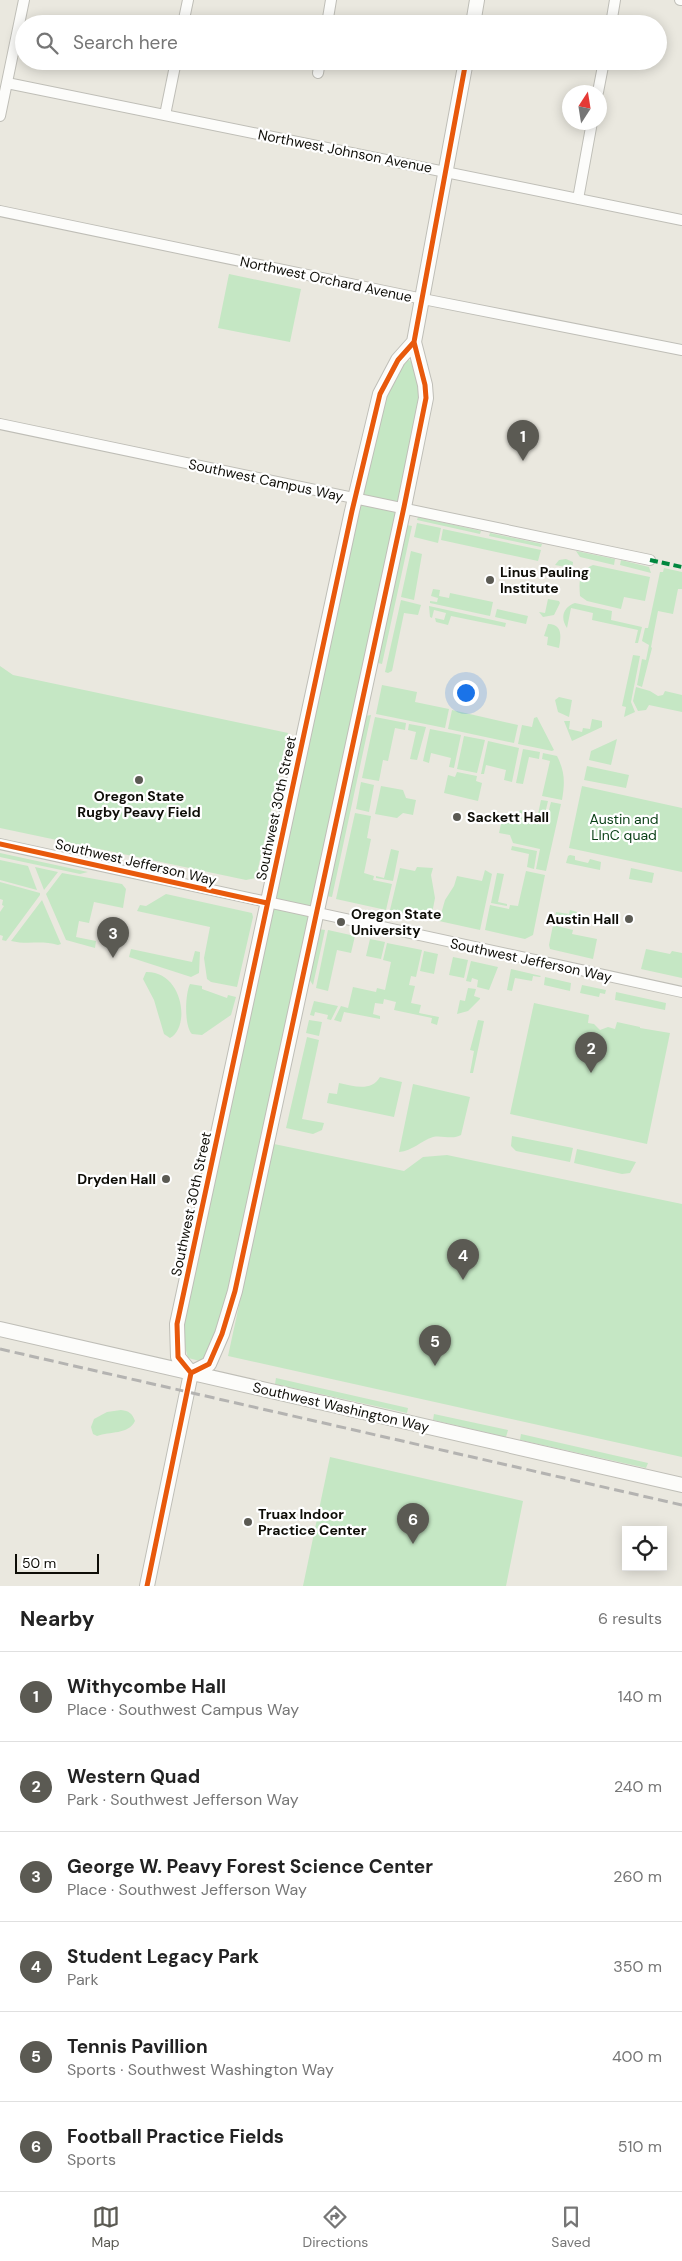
<!DOCTYPE html>
<meta charset="utf-8">
<style>
:root{--surface:#fff;--page:#f6f6f6;--text:#222;--muted:#767676;--line:#e0e0e0;--accent:#5b5a53}
body{margin:0;font-family:"DM Sans",sans-serif;background:var(--page);color:var(--text)}
.controls{position:absolute;right:15px;bottom:15px;display:grid;overflow:hidden;border-radius:0px;box-shadow:0 2px 12px #0003}
.controls button{width:45px;height:45px;display:grid;place-items:center;padding:0;border:0;border-bottom:1px solid var(--line);background:var(--surface);color:var(--text);font:25px sans-serif}
.compass{position:absolute;left:562px;top:85px;width:45px;height:45px;border-radius:50%;background:var(--surface);box-shadow:0 2px 12px #0003;rotate:12deg}
.scale{position:absolute;left:15px;bottom:12px;width:84px;box-sizing:border-box;padding-left:5px;border:2px solid #0e0d07;border-top:0;font-size:14px;line-height:18px;white-space:nowrap;color:#0e0d07;-webkit-text-stroke:4px #fff;paint-order:stroke}
.you{position:absolute;left:465px;top:692px;width:18px;height:18px;margin:-12px;border:4px solid #fff;border-radius:50%;background:#1a73e8;box-shadow:0 0 0 8px #1a73e833}
.badge{display:grid;place-items:center;width:32px;height:32px;border-radius:50%;background:var(--accent);color:#fff;font-size:16px;font-weight:700}
.pin{position:absolute;translate:-50% -41px;filter:drop-shadow(0 1px 2px #0008)}
.pin::after{content:'';position:absolute;top:26px;width:18px;height:15px;background:inherit;clip-path:polygon(0 0,100% 0,50% 100%)}
.list{margin:0;padding:0;list-style:none}
h2{display:flex;justify-content:space-between;align-items:center;height:65px;margin:0;padding:0 20px;font-size:21px}
h2 small{font-size:16px;font-weight:400;color:var(--muted)}
.list li{display:grid;grid-template-columns:32px 1fr auto;gap:15px;align-items:center;box-sizing:border-box;height:90px;padding:0 20px;border-top:1px solid var(--line)}
.list b{display:block;font-size:19px;white-space:nowrap}
.list p{margin:0;font-size:16px;white-space:nowrap;color:var(--muted)}
.list em{font-size:16px;font-style:normal;color:var(--muted)}
.icon{flex:none;width:28px;height:28px;fill:none;stroke:currentColor;stroke-width:2;stroke-linecap:round;stroke-linejoin:round}
.map{position:relative;flex:none;width:682px;height:1586px;overflow:hidden}
.search{position:absolute;background:var(--surface);box-shadow:0 2px 12px #0003;left:15px;right:15px;top:15px;height:55px;display:flex;align-items:center;gap:12px;box-sizing:border-box;padding:0 18px;border-radius:28px;color:var(--muted);font-size:19px}
.sheet{height:605px;background:var(--surface)}
nav{display:flex;justify-content:space-around;align-items:center;box-sizing:border-box;height:70px;border-top:1px solid var(--line);background:var(--surface);font-size:14px;color:var(--muted)}
nav a{display:grid;justify-items:center;gap:2px}
nav .on{color:var(--accent)}
.map>svg:first-child{display:block}
.green{fill:#c5e7c4}
.lines{fill:none;stroke-linecap:round;stroke-linejoin:round}
.street-casing{stroke:#bfbeb7;stroke-width:12}
.secondary-casing{stroke:#bfbeb7;stroke-width:16}
.street{stroke:#fcfcfa;stroke-width:10}
.secondary{stroke:#fcfcfa;stroke-width:14}
.rail{stroke:#b4b3b1;stroke-width:3;stroke-dasharray:10 5;stroke-linecap:butt}
.quiet{stroke:#00873e;stroke-width:4;stroke-dasharray:8 4;stroke-linecap:butt}
.cycleway-casing{stroke:#fff;stroke-width:8}
.cycleway{stroke:#e8590c;stroke-width:5}
.poi-dot{fill:#5b5a53;stroke:#fff;stroke-width:2}
.labels{text-anchor:middle;dominant-baseline:central;stroke-width:4.5;stroke-linejoin:round;paint-order:stroke}
.street-label{font-size:14px;fill:#0e0d07;stroke:#fff}
.poi-label{font-size:14px;font-weight:bold;fill:#0e0d07;stroke:#fff;text-anchor:start}
.park-label{font-size:14px;fill:#093f15;stroke:#fff}
</style>
<div class="map">
<svg width="682" height="1586" viewBox="0 0 682 1586">
<rect width="100%" height="100%" fill="#eae8df"/>
<path class="green" d="M229 274 301 289 290 342 218 328Z
M407 360 414 361 422 395 227 1309 204 1362 188 1358 184 1343 183 1327 377 422 392 377Z
M418 517 481 531 480 534 417 520Z
M417 523 441 528 438 543 414 537Z
M407 525 412 526 382 664 378 663V660Z
M443 529 541 550 538 561 441 540Z
M490 533 542 544 541 547 489 536Z
M411 551 422 554 414 600 401 597Z
M576 551 615 559 614 565 580 557Z
M566 559 573 562 572 572 564 576 566 567 555 565 559 560Z
M621 560 649 567 651 573 620 565Z
M593 565 650 577 645 601 624 597 621 609 587 601 580 596C579 583 578 571 593 565Z
M664 568 682 572V589H678L673 614 658 611 651 647 652 648 642 687 637 685 642 659 646 660 649 645 642 641 645 628H648L660 572H663Z
M433 589 440 590 439 596 449 598 450 593 493 602 490 616 430 603V601L437 602 438 598 431 596Z
M548 599 559 601 560 603 554 615 543 617 539 612 545 613Z
M401 600 421 605 418 615 404 613 392 671 388 673 385 672Z
M575 603 612 611 611 620 642 627 638 643H635L638 630 592 620 593 613 571 608 567 628C560 618 563 607 575 603Z
M429 606 506 623 505 627 451 616 448 625 436 622 435 618 444 620 446 613 434 610 432 618 430 617Z
M497 609 528 616 526 624 495 617Z
M548 624C563 624 561 637 559 648L547 645 548 637 544 636Z
M633 655 640 656 631 702 635 712 624 717 626 707 622 706Z
M0 666 13 675 288 733 256 878 246 880 0 828Z
M382 685 417 692 415 702 449 709 445 728 376 714Z
M636 687 650 691 658 696 663 695 665 691 682 695V712L649 705 646 710 638 711 633 701Z
M559 697 572 700 569 717 558 712 555 700Z
M452 710 518 725 514 743 448 729Z
M371 715 332 897 326 896 365 716Z
M375 717 406 723 405 730 395 728 388 761 383 760 379 781 362 778Z
M537 717 554 750 552 751 518 744 522 725 532 727 534 718Z
M592 719 602 721V727L572 741 564 721H570L569 729 582 732 583 728 590 729Z
M409 724 426 727 417 760 410 759 416 732 408 730Z
M430 729 461 735 454 768 449 767 451 758 431 753 429 763 423 761Z
M464 736 485 740 477 773 457 769Z
M617 739 611 765 589 760 591 751Z
M488 741 519 748 512 782 504 780 506 770 486 765 484 774H481Z
M523 749 540 752 539 759 529 757 523 784 516 783Z
M543 753 557 756C565 772 565 782 562 800L542 796 550 761 542 759Z
M587 766 629 775 626 788 584 780Z
M457 772 477 776 476 781 482 783 478 801 444 793 448 775 455 777Z
M361 782 374 785 369 812 356 809Z
M381 786 403 790 406 798 416 800 413 815 403 813 397 818 375 814Z
M582 786 682 808V872L569 848Z
M541 800 548 801 544 818 519 813 520 810 538 814Z
M551 802 561 804 546 871 536 869 540 849 513 843 510 835 499 833 502 819 513 821 520 816 546 821Z
M355 813 371 816 367 838 371 839 364 873 374 876 373 880 392 884 386 910 336 899Z
M512 846 537 851 534 869 527 867 529 854 511 850Z
M391 849 399 851 393 881 376 878V876L384 878Z
M0 853 88 872 80 874 0 857Z
M570 855 575 856V860L588 863 590 859 601 862 600 870 566 863 568 856Z
M0 860 28 866 37 890 0 880Z
M35 867 58 872 44 890Z
M417 867 433 868 431 875 435 898 431 919 390 910 400 868 415 871Z
M631 868 654 873 652 883 629 879Z
M485 870 492 874 480 930 439 921 445 900 454 886 457 876 482 881Z
M526 871 545 875 533 935 525 939 485 930 490 905 509 909 510 905 518 906Z
M62 873 122 884 126 889 123 908 94 902 89 923 79 921 76 937 96 941 95 948 66 940 46 894Z
M497 873 504 874 498 902 507 904V906L491 903Z
M0 882 40 893V895L6 941 2 940 3 936 0 935V912L4 906 2 905 3 900 0 899Z
M166 894 252 913 253 917 237 987 211 982 207 979 204 958 210 927 137 911 140 905 146 906Z
M42 900 61 944 58 945C42 940 27 945 11 941Z
M570 910 577 912 574 925 554 921 556 912 569 914Z
M553 925 573 930 572 934 597 939 593 959 550 949 549 945Z
M319 929 325 930 313 985 309 979Z
M328 930 355 936 351 953 337 950 328 991 316 988Z
M370 939 385 942 381 959 366 956Z
M387 943 422 950 416 977 411 976 409 985 415 986 411 1003 421 1005 419 1013 439 1017 437 1025 431 1023 432 1018 394 1010 396 1002 384 999 383 1004 375 1003 373 1014 380 1016V1019L344 1012 341 1022 334 1020 341 1006 348 1008 353 987 376 992 377 988 385 990 391 962 383 960Z
M131 949 192 962 195 951 200 952 199 973 191 977 129 957Z
M646 949 670 954 672 951 682 953V978L641 969Z
M424 951 438 954 434 974 420 971Z
M453 957 468 960 464 978 449 975Z
M471 961 498 967 489 990 477 987 478 980 472 978 471 982 466 981Z
M511 969 541 976 540 977 533 976 532 981 515 978 512 991 507 990Z
M146 972C183 971 191 1027 170 1038L164 1034 154 1000 143 979Z
M545 977 571 983 570 991 544 985Z
M190 984 202 986V989L227 998 228 995 236 997 231 1015 202 1035 192 1034C184 1026 185 994 190 984Z
M582 985 606 990 605 994 600 993 599 997 580 993Z
M468 988 476 989 474 996 480 998V999L468 1011 457 1014 460 1000 465 1001Z
M616 992 666 1003 665 1010 615 1000Z
M314 1001 338 1006 331 1020 327 1019 328 1015 315 1012 314 1016 310 1015Z
M534 1003 589 1015 588 1023 594 1024 600 1030 608 1027 615 1029 617 1022 640 1027V1028L670 1033 647 1144 510 1114Z
M309 1020 322 1022 319 1036 306 1033Z
M478 1020 484 1021 473 1073H470L474 1051 470 1050Z
M307 1037 319 1040 302 1119 324 1123 322 1130 313 1134 286 1128Z
M380 1077 402 1082 394 1117 327 1103 329 1093 337 1094 339 1083C354 1086 371 1092 380 1077Z
M413 1084 470 1097 461 1135C453 1140 442 1135 433 1137 420 1141 413 1151 399 1152Z
M512 1136 573 1148 570 1162 516 1151 511 1146Z
M274 1144 404 1171 423 1157 447 1155 682 1204V1457L228 1356Z
M577 1149 636 1162 630 1173 622 1174 574 1163Z
M276 1378 408 1408 407 1413 275 1384Z
M121 1410C129 1411 132 1413 135 1421 128 1435 110 1431 97 1436L93 1434 91 1427 94 1419 107 1412Z
M434 1414 508 1430 506 1437 433 1420Z
M521 1434 648 1463 646 1468 520 1440Z
M330 1457 523 1501 506 1586H303Z"/>
<g class="lines">
<g class="street-casing">
<path id="street" d="M680 0H682
M183 24 188 0
M327 24 331 0
M611 24 615 0
M318 73 320 61
M7 83 682 220
M598 92 604 61
M165 115 176 61
M0 116 24 0
M578 199 592 122
M0 211 423 299 682 350
M0 424 650 560
M0 844 682 992"/>
</g>
<g class="secondary-casing">
<path id="secondary" d="M473 24 477 0
M0 1329 682 1485
M191 1373 209 1364 222 1334 235 1291 404 507 426 398 425 385 414 342 466 61
M191 1373 178 1357 177 1324 352 511 380 394 398 360 414 342
M147 1586 191 1373"/>
</g>
<use href="#street" class="street"/>
<use href="#secondary" class="secondary"/>
<path class="rail" d="M0 1349 682 1505"/>
<path class="quiet" d="M650 560 682 567"/>
<g class="cycleway-casing">
<path id="cycleway" d="M0 844 267 903
M191 1373 209 1364 222 1334 235 1291 404 507 426 398 425 385 414 342 466 61
M191 1373 178 1357 177 1324 352 511 380 394 398 360 414 342
M147 1586 191 1373"/>
</g>
<use href="#cycleway" class="cycleway"/>
</g>
<g class="poi-dot">
<circle cx="490" cy="580" r="5"/>
<circle cx="139" cy="780" r="5"/>
<circle cx="457" cy="817" r="5"/>
<circle cx="629" cy="919" r="5"/>
<circle cx="341" cy="922" r="5"/>
<circle cx="166" cy="1179" r="5"/>
<circle cx="248" cy="1522" r="5"/>
</g>
<g class="labels">
<g class="street-label">
<text transform="translate(345 151) rotate(11)">Northwest Johnson Avenue</text>
<text transform="translate(326 279) rotate(12)">Northwest Orchard Avenue</text>
<text transform="translate(266 480) rotate(12)">Southwest Campus Way</text>
<text transform="translate(276 808) rotate(-78)">Southwest 30th Street</text>
<text transform="translate(136 862) rotate(13)">Southwest Jefferson Way</text>
<text transform="translate(531 960) rotate(12)">Southwest Jefferson Way</text>
<text transform="translate(191 1204) rotate(-78)">Southwest 30th Street</text>
<text transform="translate(341 1407) rotate(13)">Southwest Washington Way</text>
</g>
<g class="poi-label">
<text x="500" y="572">Linus Pauling<tspan x="500" dy="16">Institute</tspan></text>
<text x="139" y="796" text-anchor="middle">Oregon State<tspan x="139" dy="16">Rugby Peavy Field</tspan></text>
<text x="467" y="817">Sackett Hall</text>
<text x="351" y="914">Oregon State<tspan x="351" dy="16">University</tspan></text>
<text x="619" y="919" text-anchor="end">Austin Hall</text>
<text x="156" y="1179" text-anchor="end">Dryden Hall</text>
<text x="258" y="1514">Truax Indoor<tspan x="258" dy="16">Practice Center</tspan></text>
</g>
<g class="park-label">
<text x="624" y="819">Austin and<tspan x="624" dy="16">LInC quad</tspan></text>
</g>
</g>
</svg>
<div class="controls">
<button><svg class="icon" aria-label="locate" viewBox="0 0 24 24"><circle cx="12" cy="12" r="6"/><path d="M12 2v4M12 18v4M2 12h4M18 12h4"/></svg></button>
</div>
<svg class="compass" viewBox="-18 -18 36 36"><path d="M0-13l5 13h-10z" fill="#e53935"/><path d="M0 13l5-13h-10z" fill="#767676"/></svg>
<div class="scale">50 m</div>
<div class="you"></div>
<div class="pin badge" style="left:523px;top:461px">1</div>
<div class="pin badge" style="left:591px;top:1073px">2</div>
<div class="pin badge" style="left:113px;top:958px">3</div>
<div class="pin badge" style="left:463px;top:1280px">4</div>
<div class="pin badge" style="left:435px;top:1366px">5</div>
<div class="pin badge" style="left:413px;top:1544px">6</div>
<div class="search"><svg class="icon" aria-label="search" viewBox="0 0 24 24"><circle cx="10" cy="10" r="6"/><path d="M15 15l6 6"/></svg>Search here</div>
</div>
<section class="sheet">
<h2>Nearby<small>6 results</small></h2>
<ul class="list">
<li><span class="badge">1</span><div><b>Withycombe Hall</b><p>Place · Southwest Campus Way</p></div><em>140 m</em></li>
<li><span class="badge">2</span><div><b>Western Quad</b><p>Park · Southwest Jefferson Way</p></div><em>240 m</em></li>
<li><span class="badge">3</span><div><b>George W. Peavy Forest Science Center</b><p>Place · Southwest Jefferson Way</p></div><em>260 m</em></li>
<li><span class="badge">4</span><div><b>Student Legacy Park</b><p>Park</p></div><em>350 m</em></li>
<li><span class="badge">5</span><div><b>Tennis Pavillion</b><p>Sports · Southwest Washington Way</p></div><em>400 m</em></li>
<li><span class="badge">6</span><div><b>Football Practice Fields</b><p>Sports</p></div><em>510 m</em></li>
</ul>
</section>
<nav>
<a class="on"><svg class="icon" aria-label="map" viewBox="0 0 24 24"><path d="M3 6l6-2 6 2 6-2v14l-6 2-6-2-6 2zM9 4v14M15 6v14"/></svg>Map</a>
<a><svg class="icon" aria-label="directions" viewBox="0 0 24 24"><path d="M12 3l9 9-9 9-9-9zM9 14v-3h6M13 9l2 2-2 2"/></svg>Directions</a>
<a><svg class="icon" aria-label="saved" viewBox="0 0 24 24"><path d="M7 4h10v16l-5-4-5 4z"/></svg>Saved</a>
</nav>
